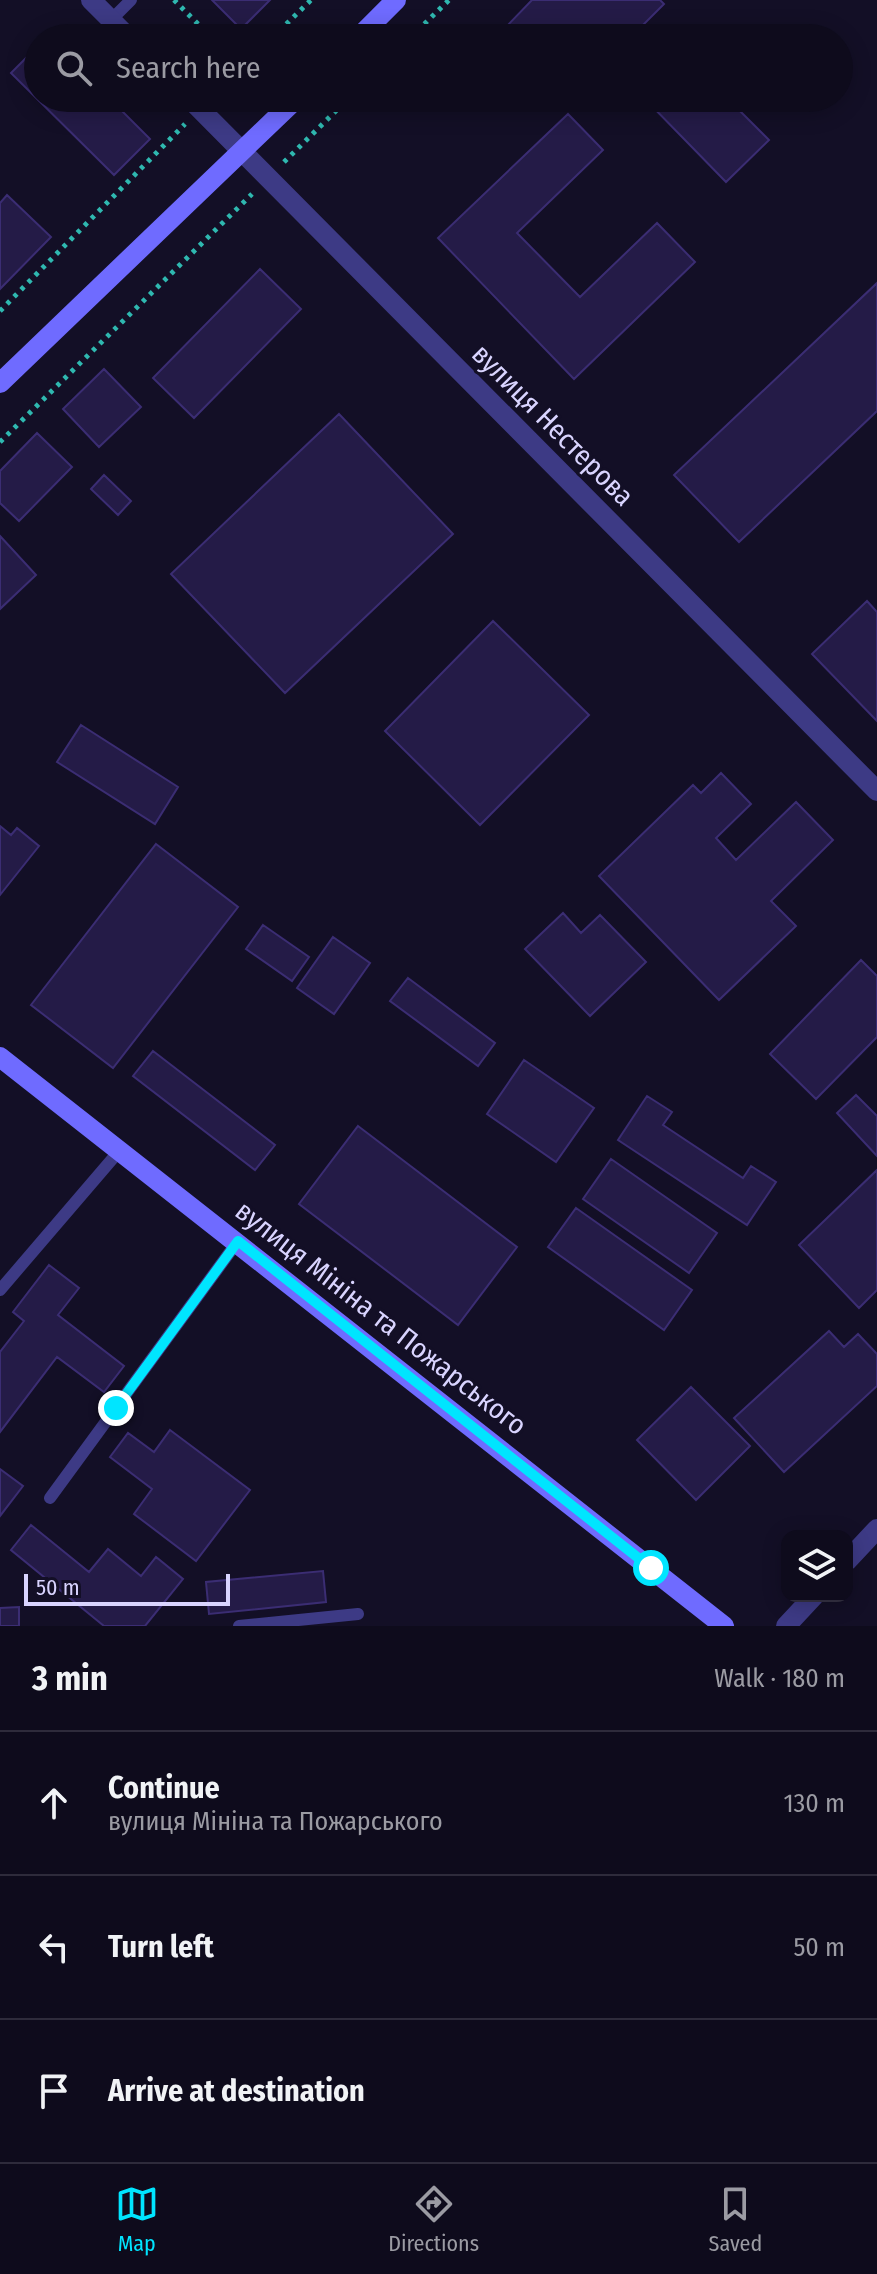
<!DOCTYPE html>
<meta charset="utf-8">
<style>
:root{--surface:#0e0b1c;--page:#171425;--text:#f1f3f6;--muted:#9b9ba3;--line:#2e2b3b;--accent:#00e5ff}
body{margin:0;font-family:"Fira Sans Condensed",sans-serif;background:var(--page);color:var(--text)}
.controls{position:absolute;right:24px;bottom:24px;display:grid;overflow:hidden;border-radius:16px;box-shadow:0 4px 20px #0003}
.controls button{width:72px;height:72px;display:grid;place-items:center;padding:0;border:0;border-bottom:2px solid var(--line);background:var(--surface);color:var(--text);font:40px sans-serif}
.scale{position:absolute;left:24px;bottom:20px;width:206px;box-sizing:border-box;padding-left:8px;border:4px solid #d9d4ff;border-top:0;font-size:22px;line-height:28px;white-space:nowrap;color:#d9d4ff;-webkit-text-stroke:6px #130f26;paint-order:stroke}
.stop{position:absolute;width:24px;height:24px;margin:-18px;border:6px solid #00e5ff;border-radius:50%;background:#fff}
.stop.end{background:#00e5ff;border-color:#fff;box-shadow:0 2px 8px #0008}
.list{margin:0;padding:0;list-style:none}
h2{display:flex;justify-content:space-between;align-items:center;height:104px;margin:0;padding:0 32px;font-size:34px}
h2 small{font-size:26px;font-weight:400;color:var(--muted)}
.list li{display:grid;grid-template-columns:52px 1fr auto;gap:24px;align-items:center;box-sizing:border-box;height:144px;padding:0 32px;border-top:2px solid var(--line)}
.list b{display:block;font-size:30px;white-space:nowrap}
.list p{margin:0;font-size:26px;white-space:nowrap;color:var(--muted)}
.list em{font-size:26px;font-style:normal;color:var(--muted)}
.icon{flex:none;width:44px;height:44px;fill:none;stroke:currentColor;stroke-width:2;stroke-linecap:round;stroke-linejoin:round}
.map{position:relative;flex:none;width:877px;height:1626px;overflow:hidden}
.search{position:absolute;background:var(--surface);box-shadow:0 4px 20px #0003;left:24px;right:24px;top:24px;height:88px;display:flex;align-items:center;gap:20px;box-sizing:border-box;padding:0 28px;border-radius:44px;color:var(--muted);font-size:30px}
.sheet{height:536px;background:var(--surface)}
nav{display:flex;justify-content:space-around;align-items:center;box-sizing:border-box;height:112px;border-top:2px solid var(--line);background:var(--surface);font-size:22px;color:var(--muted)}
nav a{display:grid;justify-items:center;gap:4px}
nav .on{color:var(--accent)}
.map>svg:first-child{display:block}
.building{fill:#241b47;stroke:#3b2d73;stroke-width:2}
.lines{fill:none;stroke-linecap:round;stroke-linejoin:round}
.path{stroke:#2fb8b0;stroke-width:5;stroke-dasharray:4 6;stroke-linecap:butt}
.lane{stroke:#3d3a85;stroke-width:12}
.street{stroke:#3d3a85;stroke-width:20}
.secondary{stroke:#6f6bff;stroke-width:20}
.route{stroke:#00e5ff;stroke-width:10}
.labels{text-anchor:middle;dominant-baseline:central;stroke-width:6;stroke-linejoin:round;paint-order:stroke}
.street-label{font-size:28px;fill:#d9d4ff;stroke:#130f26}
</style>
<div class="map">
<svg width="877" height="1626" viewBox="0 0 877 1626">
<rect width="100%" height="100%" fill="#130f26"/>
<path class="building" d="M212 0H270L241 29Z
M532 0H660L664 4 630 38H517L506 27Z
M38 46V98H109L150 139 114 175 11 73Z
M644 98H727L769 140 726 182Z
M568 114 603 150 517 233 580 297 657 223 695 262 574 379 438 238Z
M7 195 51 237 0 289V203Z
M260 269 301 309 194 418 153 378Z
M877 283V411L739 542 674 475Z
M104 369 141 407 99 447 63 409Z
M339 414 453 534 285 693 171 574Z
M37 433 72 467 19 521 0 503V471Z
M104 475 131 501 118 515 91 489Z
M0 536 36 575 0 609Z
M867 601 877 612V721L812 654Z
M493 621 589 715 480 825 385 731Z
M81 725 178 787 155 824 57 762Z
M721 773 751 804 716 838 736 860 796 802 833 840 771 901 796 926 719 1000 599 876 693 785 701 793Z
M0 826 11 835 17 828 39 846 0 895Z
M156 844 238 907 113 1068 31 1005Z
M563 913 581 933 600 915 646 962 590 1016 525 949Z
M263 925 309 957 292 981 246 949Z
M333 937 370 963 334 1014 297 988Z
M861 960 877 976V1037L816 1099 770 1054Z
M408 978 495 1043 478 1066 390 1001Z
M153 1051 275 1145 255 1170 133 1076Z
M524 1060 594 1108 556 1162 487 1114Z
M856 1095 877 1116V1156L837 1113Z
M647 1096 672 1112 663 1125 743 1178 751 1166 776 1182 747 1225 618 1140Z
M358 1126 517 1247 458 1325 299 1204Z
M611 1159 717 1233 689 1273 583 1199Z
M877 1170V1290L859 1308 799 1245Z
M576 1208 692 1290 664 1330 548 1247Z
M49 1265 79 1288 58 1315 124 1366 104 1392 57 1357 0 1432V1352L24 1321 13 1312Z
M829 1331 844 1347 858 1334 877 1354V1386L784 1472 734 1418Z
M691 1387 750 1446 696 1500 637 1440Z
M170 1430 250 1490 196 1561 134 1514 152 1489 110 1457 128 1433 154 1452Z
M0 1469 23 1486 0 1516Z
M31 1525 89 1572 108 1549 141 1576 156 1557 183 1579 145 1626H104L11 1550Z
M323 1571 326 1602 209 1614 206 1582Z
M19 1607V1626H0V1608Z"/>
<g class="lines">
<path class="path" d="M174 0 212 38
M272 38 311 0
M410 38 449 0
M284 162 349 98
M0 311 185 124
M0 442 252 194"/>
<path class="lane" d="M111 20 131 0
M0 1290 120 1150
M50 1498 238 1241
M239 1626 358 1614"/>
<path class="street" d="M91 0 129 38
M189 98 877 791
M847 1561 877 1529
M786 1626 814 1596"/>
<path class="secondary" d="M358 38 396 0
M0 383 297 98
M0 1057 724 1626"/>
</g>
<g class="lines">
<path class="route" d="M116 1408 238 1241 651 1568"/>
</g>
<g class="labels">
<g class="street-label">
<text transform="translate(553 425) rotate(45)">вулиця Нестерова</text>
<text transform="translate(381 1318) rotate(38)">вулиця Мініна та Пожарського</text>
</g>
</g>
</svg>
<div class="controls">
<button><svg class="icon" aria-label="layers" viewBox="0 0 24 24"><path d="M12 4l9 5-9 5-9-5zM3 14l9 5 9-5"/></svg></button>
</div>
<div class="scale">50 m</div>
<div class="stop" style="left:651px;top:1568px"></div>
<div class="stop end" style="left:116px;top:1408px"></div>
<div class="search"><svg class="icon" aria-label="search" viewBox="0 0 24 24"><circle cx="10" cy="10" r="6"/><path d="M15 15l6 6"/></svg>Search here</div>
</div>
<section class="sheet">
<h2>3 min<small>Walk · 180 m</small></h2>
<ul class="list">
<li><svg class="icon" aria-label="ahead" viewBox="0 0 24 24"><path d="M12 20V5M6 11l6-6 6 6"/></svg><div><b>Continue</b><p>вулиця Мініна та Пожарського</p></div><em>130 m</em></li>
<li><svg class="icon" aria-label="left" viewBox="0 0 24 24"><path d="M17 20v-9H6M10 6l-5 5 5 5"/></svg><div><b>Turn left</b></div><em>50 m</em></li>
<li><svg class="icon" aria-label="arrive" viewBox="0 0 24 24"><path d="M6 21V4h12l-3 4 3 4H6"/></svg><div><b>Arrive at destination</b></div></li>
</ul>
</section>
<nav>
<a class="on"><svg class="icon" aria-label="map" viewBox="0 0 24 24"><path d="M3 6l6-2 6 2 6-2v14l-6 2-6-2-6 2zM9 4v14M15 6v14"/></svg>Map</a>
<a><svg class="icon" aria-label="directions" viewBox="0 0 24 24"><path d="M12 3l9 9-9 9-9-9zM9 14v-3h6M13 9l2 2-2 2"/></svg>Directions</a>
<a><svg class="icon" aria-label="saved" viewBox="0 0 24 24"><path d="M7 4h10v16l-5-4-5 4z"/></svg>Saved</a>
</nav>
